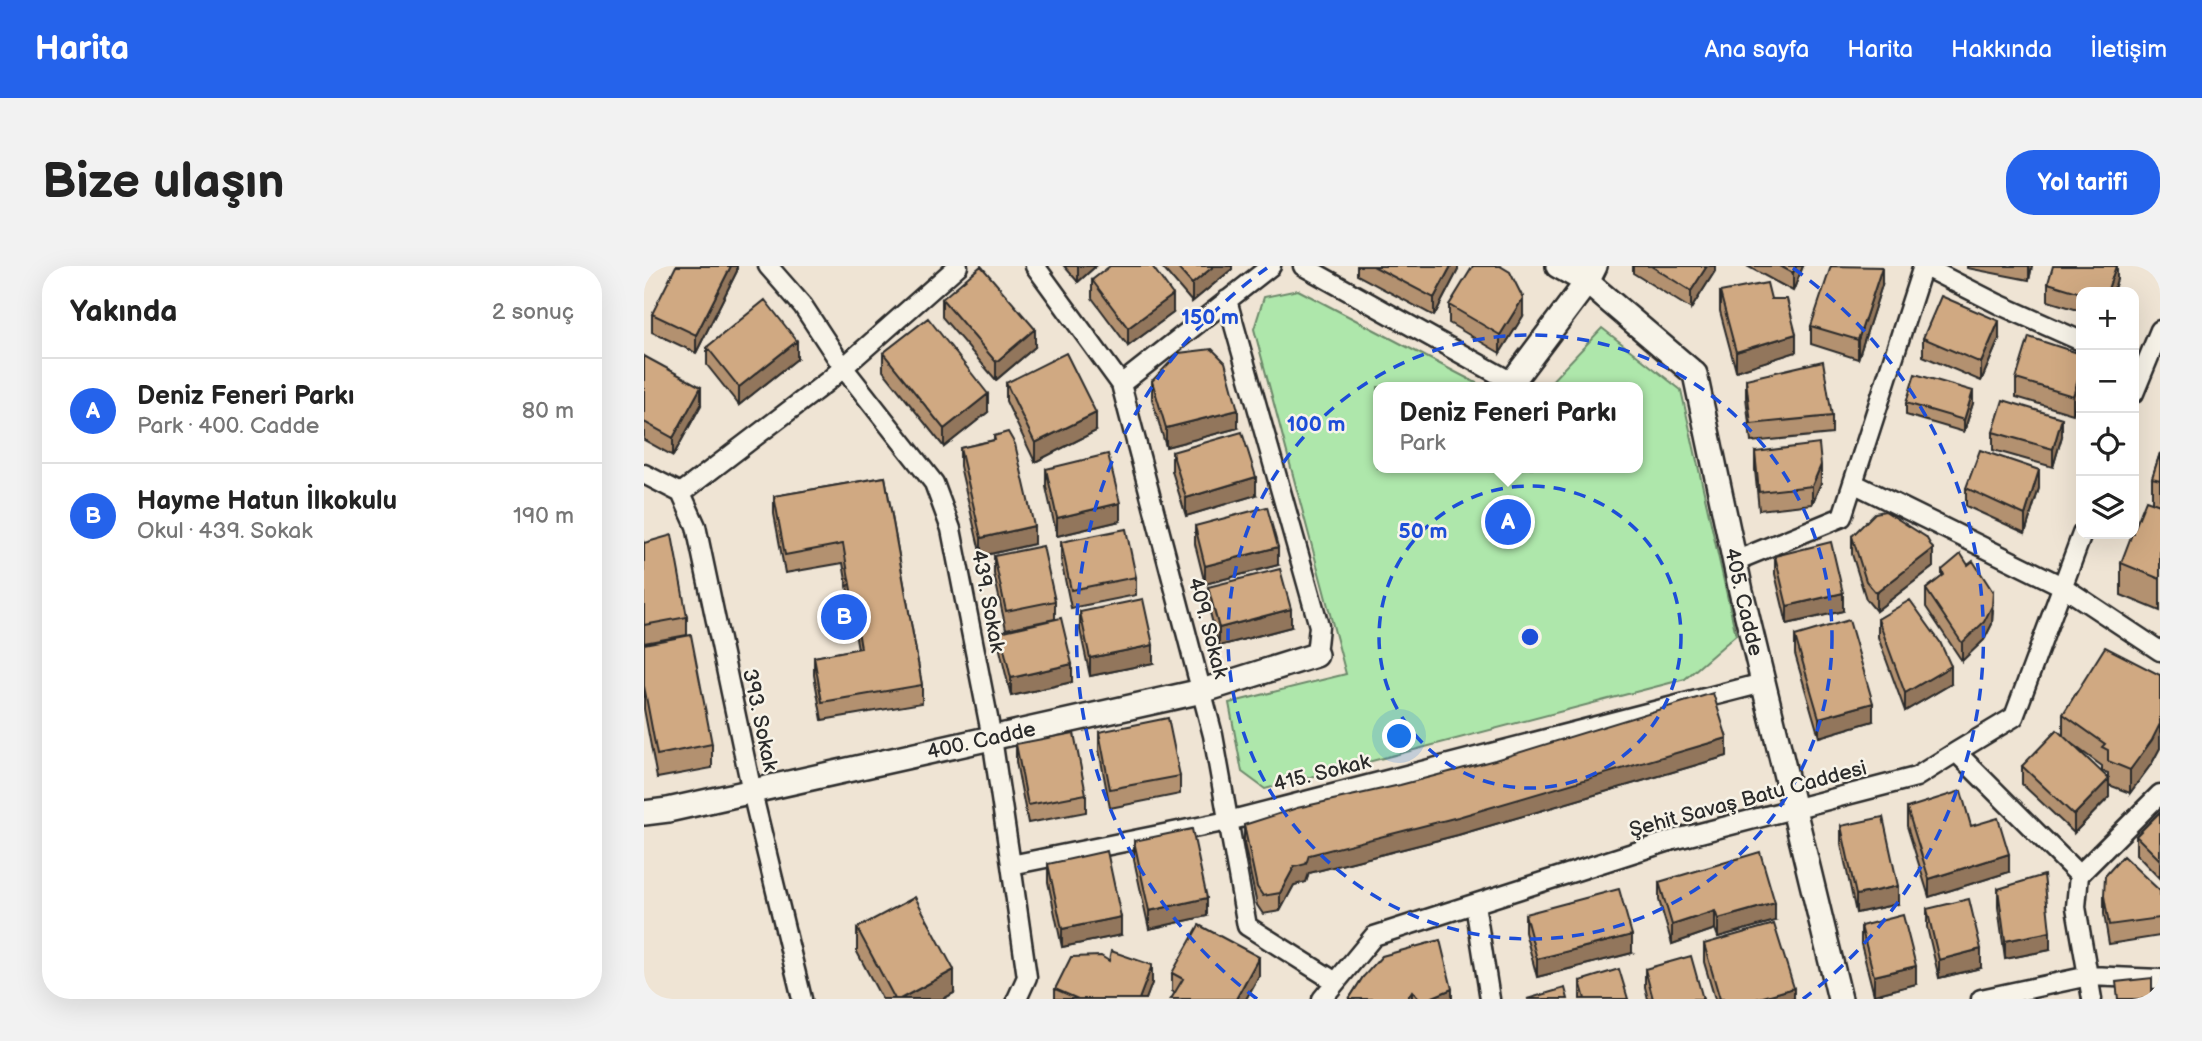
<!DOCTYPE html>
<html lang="tr">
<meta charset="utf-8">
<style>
:root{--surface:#fff;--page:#f2f2f2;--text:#222;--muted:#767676;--line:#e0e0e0;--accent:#2563eb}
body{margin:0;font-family:"Balsamiq Sans",sans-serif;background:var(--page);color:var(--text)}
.controls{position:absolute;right:21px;top:21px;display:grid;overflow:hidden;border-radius:14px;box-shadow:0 7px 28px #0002}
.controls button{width:63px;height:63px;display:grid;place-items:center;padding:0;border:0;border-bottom:2px solid var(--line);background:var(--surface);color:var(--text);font:35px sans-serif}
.you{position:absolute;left:756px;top:471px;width:24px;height:24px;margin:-18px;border:5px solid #fff;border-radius:50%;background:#1a73e8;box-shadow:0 0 0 10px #1a73e833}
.badge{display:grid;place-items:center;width:46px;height:46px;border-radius:50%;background:var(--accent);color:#fff;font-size:23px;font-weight:700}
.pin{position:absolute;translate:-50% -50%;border:4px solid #fff;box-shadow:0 2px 7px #0006}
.popup{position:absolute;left:729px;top:116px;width:270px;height:91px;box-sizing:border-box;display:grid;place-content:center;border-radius:14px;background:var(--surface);filter:drop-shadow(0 2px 5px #0005);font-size:23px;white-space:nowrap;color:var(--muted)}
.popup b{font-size:26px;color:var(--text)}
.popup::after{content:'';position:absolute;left:50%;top:100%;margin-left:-14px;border:14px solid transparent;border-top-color:var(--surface)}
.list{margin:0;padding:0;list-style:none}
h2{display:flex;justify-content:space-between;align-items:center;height:91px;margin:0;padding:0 28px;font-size:30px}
h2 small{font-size:23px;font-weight:400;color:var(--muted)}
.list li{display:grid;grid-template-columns:46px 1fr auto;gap:21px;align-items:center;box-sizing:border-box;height:105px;padding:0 28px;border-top:2px solid var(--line)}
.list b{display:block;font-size:26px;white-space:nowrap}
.list p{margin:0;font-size:23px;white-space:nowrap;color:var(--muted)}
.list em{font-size:23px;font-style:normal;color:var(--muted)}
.icon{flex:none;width:38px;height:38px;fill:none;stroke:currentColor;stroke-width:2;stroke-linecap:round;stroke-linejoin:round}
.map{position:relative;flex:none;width:1516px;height:733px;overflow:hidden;border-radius:28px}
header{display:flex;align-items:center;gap:42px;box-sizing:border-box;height:98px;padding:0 35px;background:var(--accent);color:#fff}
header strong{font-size:33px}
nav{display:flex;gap:38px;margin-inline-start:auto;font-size:24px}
.intro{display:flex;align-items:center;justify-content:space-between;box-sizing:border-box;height:168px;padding:0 42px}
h1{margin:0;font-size:49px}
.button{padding:18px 32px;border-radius:28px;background:var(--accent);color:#fff;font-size:24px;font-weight:700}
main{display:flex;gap:42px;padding:0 42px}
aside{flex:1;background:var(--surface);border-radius:28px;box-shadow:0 7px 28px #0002}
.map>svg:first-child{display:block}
.green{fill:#aee7ab;stroke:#6c896b;stroke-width:2}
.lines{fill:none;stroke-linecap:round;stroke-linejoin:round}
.minor-casing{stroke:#2b2b2b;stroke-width:23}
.tertiary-casing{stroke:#2b2b2b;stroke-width:28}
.minor{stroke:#f7f3e8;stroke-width:18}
.tertiary{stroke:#f7f3e8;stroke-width:23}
.wall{fill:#b39170;stroke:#2b2b2b;stroke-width:2;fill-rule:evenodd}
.shaded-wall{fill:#92765b;stroke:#2b2b2b;stroke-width:2}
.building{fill:#d0a982;stroke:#2b2b2b;stroke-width:2}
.ring{fill:none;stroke:#1d4ed8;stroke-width:3.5;stroke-dasharray:12 9}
.labels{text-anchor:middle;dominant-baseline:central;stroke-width:5;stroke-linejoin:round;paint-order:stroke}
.street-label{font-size:21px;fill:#2b2b2b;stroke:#f7f3e8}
.centre{fill:#1d4ed8;stroke:#f7f3e8;stroke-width:3.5}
.ring-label{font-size:21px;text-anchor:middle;font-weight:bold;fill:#1d4ed8;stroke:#f7f3e8;stroke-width:5;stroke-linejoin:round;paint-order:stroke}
</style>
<header>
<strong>Harita</strong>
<nav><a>Ana sayfa</a><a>Harita</a><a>Hakkında</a><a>İletişim</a></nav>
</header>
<div class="intro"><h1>Bize ulaşın</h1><a class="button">Yol tarifi</a></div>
<main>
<aside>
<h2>Yakında<small>2 sonuç</small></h2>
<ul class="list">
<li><span class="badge">A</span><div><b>Deniz Feneri Parkı</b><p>Park · 400. Cadde</p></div><em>80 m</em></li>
<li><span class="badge">B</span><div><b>Hayme Hatun İlkokulu</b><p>Okul · 439. Sokak</p></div><em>190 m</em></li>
</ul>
</aside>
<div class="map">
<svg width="1516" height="733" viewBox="0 0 1516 733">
<rect width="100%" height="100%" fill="#efe4d4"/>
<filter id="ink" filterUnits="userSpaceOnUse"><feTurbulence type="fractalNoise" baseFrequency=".0143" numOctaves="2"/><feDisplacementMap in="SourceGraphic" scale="14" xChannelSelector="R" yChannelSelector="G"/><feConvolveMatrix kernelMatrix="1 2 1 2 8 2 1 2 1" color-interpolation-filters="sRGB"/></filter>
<g filter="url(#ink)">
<path class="green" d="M654 24 840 121H734V202H994V121H902L958 62 1037 124 1092 369 1041 413 621 523 598 506 585 437 702 408 610 63 620 31Z"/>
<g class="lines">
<g class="minor-casing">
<path id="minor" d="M124 0 159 40 199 101 290 217 307 263 348 472 367 599 383 711 373 733
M391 0 477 118 569 469 603 660 692 716
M659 0 868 116
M583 34 675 360 672 389
M477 118 627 0
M1490 127 1516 64
M0 208 37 227 52 260 108 526 158 733
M1209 217 1418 320 1516 385
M37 227 184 115 314 0
M1091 295 1198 251 1279 0 1354 38 1437 75
M1312 486 1435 609
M367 599 584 555 1119 417
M831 638 846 733
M678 733 730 670 1029 574 1272 511 1312 486 1370 451 1438 268
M1337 733 1445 710 1516 713
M1448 733 1432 641 1435 609 1516 528"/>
</g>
<g class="tertiary-casing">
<g id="tertiary">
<path id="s1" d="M914 0 943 16 1051 108 1097 325 1196 733"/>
<path d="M868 116 943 16 951 0"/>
<path id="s2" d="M0 547 24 544 558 425 672 389"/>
</g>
</g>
<use href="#minor" class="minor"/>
<use href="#tertiary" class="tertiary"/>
</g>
<path class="wall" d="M93 0V5L52 87 8 66V48Z
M420 0H452L434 16Z
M517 0H588V3L548 36Z
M713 0H814V4L790 50 713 9Z
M989 0H1071V5L1047 43 989 7Z
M1103 0H1159L1149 25Z
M1323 0H1388L1385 14 1323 2Z
M1473 0V13L1469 26H1437V45L1404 35V17Z
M448 14 529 47 484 80 448 32Z
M1238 19 1214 93 1167 78V60Z
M1076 26 1127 33 1152 86 1092 105 1076 45Z
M298 33 391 81 352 114 298 51Z
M805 39 879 50 856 87 805 57Z
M1279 72 1355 73 1337 115 1279 90Z
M63 81 153 93 95 139 63 99Z
M239 87 344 146 300 181 239 105Z
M1437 88V122L1429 148 1372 131V113Z
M0 90 57 139 29 190 0 174Z
M1102 113 1188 150V168L1107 176 1102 131Z
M508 115 594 162 522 181 508 133Z
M362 117 452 165 391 196 362 135Z
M1262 137H1329L1320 166 1262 149Z
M1349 166 1418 170 1409 201 1349 184Z
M350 170 390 278 337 290 316 200V182L350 174Z
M528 186 612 229 542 250 528 205Z
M1111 186 1177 217 1168 238 1115 244 1111 204Z
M1516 187V345L1477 329V297L1508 236V212Z
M402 203 476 255 413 270 402 221Z
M241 211 278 419V437L178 454 170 409V391L214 383 199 297 141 307 130 248V230Z
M1322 222H1395L1381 267 1322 240Z
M551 260 634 299 561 318 551 278Z
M1208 270 1289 301 1232 345 1222 333 1208 288Z
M417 276 492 311V329L427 342 417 294Z
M0 277 43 351V369L0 377Z
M350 290 411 335V353L362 363 350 308Z
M1131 290 1199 345 1143 358 1131 308Z
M1298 304 1349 344 1348 358 1340 374 1318 395 1282 341V323L1298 311Z
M564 321 647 361 575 380 564 339Z
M436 346 509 397 446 410 436 364Z
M1234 353 1307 418 1261 445 1234 371Z
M356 366 428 416 367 430 356 384Z
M1151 370 1229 455 1175 471 1151 388Z
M0 378 68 478V502L13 512 0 443Z
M1516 409V482L1508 497 1486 527 1465 519V531L1430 567 1378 518V500L1419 469V448ZM1428 478 1458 500V505L1464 507V513Z
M455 466 536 510V528L466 542 455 484Z
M372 478 442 528V546L384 557 372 496Z
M1083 490 814 569 665 607 662 616 650 619 636 645 619 648 613 639 600 577V559Z
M1263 542 1327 560 1365 606 1285 631 1263 560Z
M1516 546V613L1492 588V570Z
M1197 560 1254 638 1212 647 1197 578Z
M490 575 563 650 505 663 490 594Z
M404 598 477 669 418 681 404 616Z
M1015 616 1131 655 1074 671 1071 663 1028 678 1015 634Z
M1354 623 1406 684 1361 693 1354 641Z
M1516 625V670L1465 678 1460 648V630Z
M1283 643 1337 702 1295 712 1283 661Z
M881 648 988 687 893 711 881 666Z
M1217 660 1272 718 1230 729 1217 678Z
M213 662 310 727 299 733H238L213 686Z
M1060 678 1150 733H1071L1060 696Z
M465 695 508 717 502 733H411V723Z
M1001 703 1059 733H1004L1001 721Z
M528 707 615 710 602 733H527L531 727 528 725Z
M719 711 808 733H705Z
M936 715 984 733H936Z"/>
<path class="shaded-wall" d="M87 0H93V5L52 87V69Z
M434 0H452L434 16Z
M570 0H588V3L548 36V18Z
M807 0H814V4L790 50V32Z
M1063 0H1071V5L1047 43V25Z
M1152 0H1159L1149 25V7Z
M1385 0H1388L1385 14Z
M1472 0H1473V13L1469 26H1463Z
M1238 1V19L1214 93V74Z
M529 29V47L484 80V62Z
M879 32V50L856 87V69Z
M1355 55V73L1337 115V97Z
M391 63V81L352 114V96Z
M1152 68V86L1092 105V86Z
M153 75V93L95 139V121Z
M1437 104V122L1429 148V130Z
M57 121V139L29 190V172Z
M1329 125V137L1320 166V154Z
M344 128V146L300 181V163Z
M594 144V162L522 181V162Z
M452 147V165L391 196V177Z
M1418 152V170L1409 201V183Z
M1177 199V217L1168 238V220Z
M1395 204V222L1381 267V249Z
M612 211V229L542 250V232Z
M476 237V255L413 270V252Z
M390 260V278L337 290V272Z
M634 281V299L561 318V300Z
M1289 283V301L1232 345V327Z
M1349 326 1348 358 1340 374 1318 395V377Z
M1199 327V345L1143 358V340Z
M647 343V361L575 380V362Z
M509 379V397L446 410V392Z
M428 398V416L367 430V412Z
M1307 400V418L1261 445V427Z
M1229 437V455L1175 471V452Z
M1516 458V482L1508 497 1486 527V504Z
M1083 472V490L814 569 665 607 662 616 650 619 636 645V627L650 601 665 589Z
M1465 513V531L1430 567V549Z
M1365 588V606L1285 631V613Z
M1254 620V638L1212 647V629Z
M563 632V650L505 663V645Z
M1131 637V655L1074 671V653Z
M1071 645V663L1028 678V659Z
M477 651V669L418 681V663Z
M1406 666V684L1361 693V675Z
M988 669V687L893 711V693Z
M1337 683V702L1295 712V694Z
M615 691V710L602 733H592Z
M508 699V717L502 733H495Z
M1272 700V718L1230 729V710Z
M310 704V727L299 733H256Z
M1150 722V733H1112Z
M808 723V733H784Z
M768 725V733H763Z"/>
<path class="building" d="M32 0H87L52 69 8 48Z
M337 0 391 63 352 96 298 33Z
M466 0H508L529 29 484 62 448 14Z
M532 0H570L548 18Z
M729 0H807L790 32Z
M829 0H856L866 6 879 32 856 69 805 39Z
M1007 0H1063L1047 25Z
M1136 0H1152L1149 7Z
M1187 0 1238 1 1214 74 1167 60Z
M1409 0H1472L1463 26 1437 27 1404 17Z
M1123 17 1127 33H1143L1152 68 1092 86 1076 26Z
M1297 30 1355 55 1337 97 1279 72Z
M121 34 153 75 95 121 63 81Z
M284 52 344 128 300 163 239 87Z
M1385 71 1437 88V104L1429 130 1372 113Z
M568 83 581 96 594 144 522 162 508 115 535 87Z
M422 87 452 147 391 177 362 117Z
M0 90 57 121 29 172 0 156Z
M1179 95 1188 150 1107 158 1102 113Z
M1271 108 1329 125 1320 154 1262 137Z
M1359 134 1418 152 1409 183 1349 166Z
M364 166 371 178 390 260 337 272 316 182 351 174 350 170Z
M598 166 612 211 542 232 528 186Z
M1175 178 1177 199 1168 220 1115 226 1111 186Z
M1336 184 1395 204 1381 249 1322 222Z
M1516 187V214L1508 212Z
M464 188 476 237 413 252 402 203Z
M241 211 278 419 178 436 170 391 217 382 199 278 141 289 130 230Z
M1502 234 1516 239V313L1477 297 1488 268H1490V264Z
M623 241 634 281 561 300 551 260Z
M1241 245 1282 271 1289 283 1232 327 1222 315 1208 270 1231 247Z
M482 263 492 311 427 324 417 276Z
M28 269 43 351 0 359V277Z
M1187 276 1199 327 1143 340 1131 290Z
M399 280 411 335 362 345 350 290Z
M1317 288 1324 299 1329 295 1349 326 1348 340 1340 356 1318 377 1282 323 1300 309 1298 304Z
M636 303 647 343 575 362 564 321Z
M499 333 509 379 446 392 436 346Z
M1266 334 1296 376 1307 400 1261 427 1234 353Z
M417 352 428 398 367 412 356 366Z
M1205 354 1229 437 1175 452 1151 370Z
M47 369 68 478 13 489 0 420V378Z
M1461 381 1516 409V458L1508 474 1486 504 1464 495V484L1458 481 1461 478 1419 448Z
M1069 427 1083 472 814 551 665 589 662 598 650 601 636 627 619 630 613 621 600 559 653 542 756 519 851 494Z
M524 452 536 510 466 523 455 466Z
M1413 464 1465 513 1430 549 1378 500Z
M430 467 442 528 384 539 372 478Z
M1317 525 1327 560 1354 552 1365 588 1285 613 1263 542Z
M1516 546V594L1492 570Z
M1239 551 1254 620 1212 629 1197 560Z
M548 563 563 632 505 645 490 575Z
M463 585 477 651 418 663 404 598Z
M1116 586 1131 637 1074 653 1071 645 1028 659 1015 616Z
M1479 590 1516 625V652L1465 659 1460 630 1461 610Z
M1400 609 1406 666 1361 675 1354 623Z
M975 623 988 669 893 693 881 648Z
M271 631 310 704 256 733H251L213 662Z
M1325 633 1337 683 1295 694 1283 643Z
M1259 649 1272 700 1230 710 1217 660Z
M1130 658 1150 722 1112 733H1076L1060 678Z
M555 659 615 691 592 733H527L539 713 528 707Z
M796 674 808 723 784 733H775L768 725 763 733H705L719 711 738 690Z
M467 685 508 699 495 733H434L411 723 427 691 457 690 465 695Z
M1047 690 1059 733H1009L1001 703Z
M975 703 984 733H941L936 715Z
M1508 712V733H1474L1472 716Z
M921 722 924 733H883Z"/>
</g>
<g class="ring">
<circle cx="886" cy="371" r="151"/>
<circle cx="886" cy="371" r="302"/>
<path d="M613 733A453 453 0 0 1 623 2M1149 2A453 453 0 0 1 1159 733"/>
</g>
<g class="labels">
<g class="street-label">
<text transform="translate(344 335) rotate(79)">439. Sokak</text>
<text stroke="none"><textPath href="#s1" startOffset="408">405. Cadde</textPath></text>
<text transform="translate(564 362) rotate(75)">409. Sokak</text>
<text transform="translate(116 454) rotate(78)">393. Sokak</text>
<text stroke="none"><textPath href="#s2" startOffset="345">400. Cadde</textPath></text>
<text transform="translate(678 507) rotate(-14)">415. Sokak</text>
<text transform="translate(1104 533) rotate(-15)">Şehit Savaş Batu Caddesi</text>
</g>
</g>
<circle cx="886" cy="371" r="10" class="centre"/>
<g class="ring-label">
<text x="566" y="58">150 m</text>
<text x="672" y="165">100 m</text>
<text x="779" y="272">50 m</text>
</g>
</svg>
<div class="controls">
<button>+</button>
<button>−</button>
<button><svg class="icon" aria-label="locate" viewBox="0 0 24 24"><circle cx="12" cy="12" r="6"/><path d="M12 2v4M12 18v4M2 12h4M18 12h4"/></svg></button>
<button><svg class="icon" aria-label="layers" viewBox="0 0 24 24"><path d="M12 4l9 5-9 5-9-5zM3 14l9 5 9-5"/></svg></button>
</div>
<div class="you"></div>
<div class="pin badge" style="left:864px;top:256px">A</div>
<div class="popup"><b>Deniz Feneri Parkı</b>Park</div>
<div class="pin badge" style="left:200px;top:351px">B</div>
</div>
</main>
